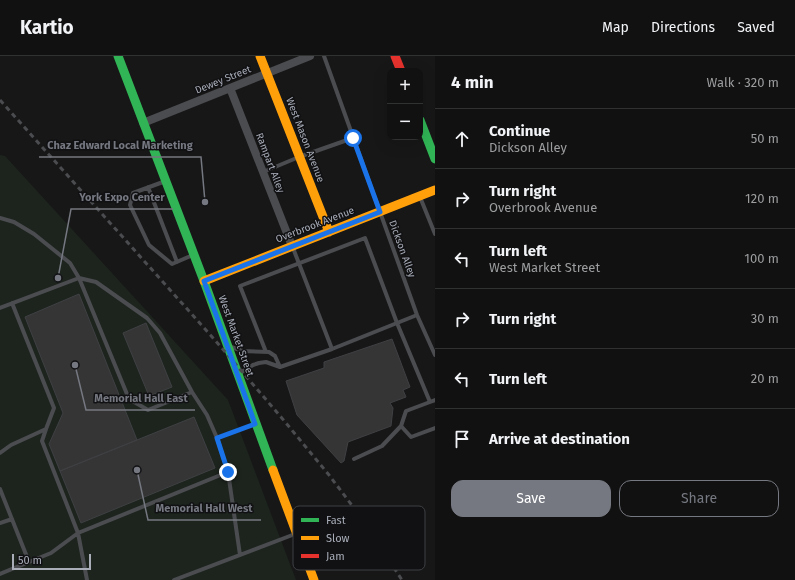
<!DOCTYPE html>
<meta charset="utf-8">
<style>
:root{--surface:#111;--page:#1e1f1f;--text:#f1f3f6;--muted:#9c9d9f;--line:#303131;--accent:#757880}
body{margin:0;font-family:"Fira Sans",sans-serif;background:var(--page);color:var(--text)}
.controls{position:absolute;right:12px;top:12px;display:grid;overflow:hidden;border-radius:8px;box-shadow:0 4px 16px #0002}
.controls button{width:36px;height:36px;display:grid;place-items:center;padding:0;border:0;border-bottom:1px solid var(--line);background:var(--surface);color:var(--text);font:20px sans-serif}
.scale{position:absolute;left:12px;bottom:10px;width:79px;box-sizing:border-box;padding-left:4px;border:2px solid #a8adb8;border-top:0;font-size:11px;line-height:14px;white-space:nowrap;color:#a8adb8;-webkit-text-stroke:3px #111113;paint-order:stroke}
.stop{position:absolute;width:12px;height:12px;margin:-9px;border:3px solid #1a73e8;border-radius:50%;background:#fff}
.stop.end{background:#1a73e8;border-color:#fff;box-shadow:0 1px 4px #0008}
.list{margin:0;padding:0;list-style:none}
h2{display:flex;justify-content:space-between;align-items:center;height:52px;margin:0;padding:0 16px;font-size:17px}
h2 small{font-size:13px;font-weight:400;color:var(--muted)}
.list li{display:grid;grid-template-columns:26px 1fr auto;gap:12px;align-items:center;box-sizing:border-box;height:60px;padding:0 16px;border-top:1px solid var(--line)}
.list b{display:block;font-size:15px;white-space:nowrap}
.list p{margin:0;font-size:13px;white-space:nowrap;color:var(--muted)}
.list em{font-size:13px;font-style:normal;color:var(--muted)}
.actions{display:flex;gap:8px;padding:12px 16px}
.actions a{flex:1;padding:9px 0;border:1px solid var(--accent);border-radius:12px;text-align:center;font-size:14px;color:var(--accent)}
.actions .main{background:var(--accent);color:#fff}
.icon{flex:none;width:22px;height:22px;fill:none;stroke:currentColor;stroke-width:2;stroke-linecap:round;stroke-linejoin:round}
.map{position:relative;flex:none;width:435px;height:524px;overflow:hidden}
header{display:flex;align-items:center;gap:24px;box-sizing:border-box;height:56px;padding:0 20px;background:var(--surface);border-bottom:1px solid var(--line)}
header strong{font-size:19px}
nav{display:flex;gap:22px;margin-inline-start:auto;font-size:14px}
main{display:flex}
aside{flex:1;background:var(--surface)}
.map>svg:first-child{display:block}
.green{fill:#1d241e}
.building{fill:#353536;stroke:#3f4043}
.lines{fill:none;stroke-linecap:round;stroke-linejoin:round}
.path{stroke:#4d4e52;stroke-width:2;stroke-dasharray:2 3;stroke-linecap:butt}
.lane{stroke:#4b4c50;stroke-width:4}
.street{stroke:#4b4c50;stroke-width:8}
.fast{stroke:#30b455;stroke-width:9}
.slow{stroke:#ff9f0a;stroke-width:9}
.jam{stroke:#e5322d;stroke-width:9}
.rail{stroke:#4b4c4f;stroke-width:3;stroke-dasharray:5 4;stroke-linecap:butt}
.route{stroke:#1a73e8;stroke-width:5}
.labels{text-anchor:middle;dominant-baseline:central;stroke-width:3;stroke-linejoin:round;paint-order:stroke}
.street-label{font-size:10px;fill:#a8adb8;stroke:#111113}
.key{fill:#111113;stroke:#3e4045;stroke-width:1}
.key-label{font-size:11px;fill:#a8adb8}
.leader{fill:none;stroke:#757880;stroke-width:1.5}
.callout-dot{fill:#757880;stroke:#111113;stroke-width:1.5}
.callout-label{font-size:11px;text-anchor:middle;font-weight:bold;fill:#757880;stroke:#111113;stroke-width:3;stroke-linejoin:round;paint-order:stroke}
</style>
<header>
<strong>Kartio</strong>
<nav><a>Map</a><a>Directions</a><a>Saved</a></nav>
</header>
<main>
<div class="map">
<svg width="435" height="524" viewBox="0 0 435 524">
<rect width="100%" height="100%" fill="#171717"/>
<path class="green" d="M0 99 5 100 228 344 296 524H0Z"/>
<path class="building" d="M79 238 137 384 60 415 49 388 63 357 25 261Z
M146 267 172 331 149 340 123 277Z
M392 283 410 331 403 334 406 341 390 347 393 352 391 370 348 386 344 405 341 407 297 359 286 325 324 312V306Z
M194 361 215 412 81 467 60 415Z"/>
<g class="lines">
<path class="path" d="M224 380 246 371"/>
<path class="lane" d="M324 0 417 259 435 299
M263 116 299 101 353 82
M163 126 133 137 130 149 149 189 172 208 193 199
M148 131 177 206
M420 141 435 178
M0 162 14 166 34 178 70 207 79 222 129 343 148 354 192 336
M293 192 332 293
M12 247 54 352 46 373
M0 252 79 222 96 226 147 262 160 277 192 336 207 359 217 382 228 416 240 499
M231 291 243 295 269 296 275 300 280 311
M266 296 240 230 365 182 397 267 430 346 435 344
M240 317 253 309 259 307 266 306 280 311 332 293 417 259
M401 370 411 381 435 372
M0 397 11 389 46 373 42 385 78 477 87 524
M354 403 382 390 401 370 406 355 430 346
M0 433 29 506
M0 467 12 463
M0 518 51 497 78 477 228 416
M174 524 295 478"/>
<path class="street" d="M230 32 292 190
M143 67 310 0"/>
<path class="fast" d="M118 0 204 225 273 414
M420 64 435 103"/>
<path class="slow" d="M260 0 329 176
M204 225 435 134
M273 414 314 524"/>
<path class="jam" d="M395 0 401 15"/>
<path class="rail" d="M0 44 214 283 281 361 329 419 357 456 402 524"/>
</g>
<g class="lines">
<path class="route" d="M228 416 217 382 255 368 204 225 380 156 353 82"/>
</g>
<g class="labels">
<g class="street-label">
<text transform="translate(223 24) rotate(-22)">Dewey Street</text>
<text transform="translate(305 84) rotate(69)">West Mason Avenue</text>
<text transform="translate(270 107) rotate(69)">Rampart Alley</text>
<text transform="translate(315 169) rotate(-21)">Overbrook Avenue</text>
<text transform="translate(402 193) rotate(70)">Dickson Alley</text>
<text transform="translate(236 280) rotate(70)">West Market Street</text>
</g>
</g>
<rect x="293" y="450" width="132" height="64" rx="6" class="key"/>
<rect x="301" y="462" width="18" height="4" fill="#30b455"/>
<rect x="301" y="480" width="18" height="4" fill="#ff9f0a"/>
<rect x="301" y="498" width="18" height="4" fill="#e5322d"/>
<g class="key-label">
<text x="326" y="468">Fast</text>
<text x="326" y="486">Slow</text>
<text x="326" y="504">Jam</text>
</g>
<path class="leader" d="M205 146L201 101H39M58 222L71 153H173M75 309L86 354H195M137 414L148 464H261"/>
<g class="callout-dot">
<circle cx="205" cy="146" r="4"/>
<circle cx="58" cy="222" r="4"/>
<circle cx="75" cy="309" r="4"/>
<circle cx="137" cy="414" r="4"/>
</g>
<g class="callout-label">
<text x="120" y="93">Chaz Edward Local Marketing</text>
<text x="122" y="145">York Expo Center</text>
<text x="141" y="346">Memorial Hall East</text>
<text x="204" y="456">Memorial Hall West</text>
</g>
</svg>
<div class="controls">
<button>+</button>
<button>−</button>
</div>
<div class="scale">50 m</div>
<div class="stop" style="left:353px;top:82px"></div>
<div class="stop end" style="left:228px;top:416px"></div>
</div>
<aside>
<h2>4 min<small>Walk · 320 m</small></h2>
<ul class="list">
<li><svg class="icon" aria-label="ahead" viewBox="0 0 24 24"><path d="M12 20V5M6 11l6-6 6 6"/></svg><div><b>Continue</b><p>Dickson Alley</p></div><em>50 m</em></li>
<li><svg class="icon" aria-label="right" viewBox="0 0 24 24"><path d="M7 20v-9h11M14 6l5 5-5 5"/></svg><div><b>Turn right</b><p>Overbrook Avenue</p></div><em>120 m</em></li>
<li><svg class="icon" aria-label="left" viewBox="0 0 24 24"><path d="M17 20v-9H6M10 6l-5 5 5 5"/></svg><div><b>Turn left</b><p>West Market Street</p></div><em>100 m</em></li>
<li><svg class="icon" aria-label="right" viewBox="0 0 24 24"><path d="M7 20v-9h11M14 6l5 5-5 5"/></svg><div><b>Turn right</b></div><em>30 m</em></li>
<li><svg class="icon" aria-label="left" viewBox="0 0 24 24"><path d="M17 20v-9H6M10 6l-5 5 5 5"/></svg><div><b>Turn left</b></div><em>20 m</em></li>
<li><svg class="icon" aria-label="arrive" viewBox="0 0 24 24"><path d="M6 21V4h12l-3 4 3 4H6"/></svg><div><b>Arrive at destination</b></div></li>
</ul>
<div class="actions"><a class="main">Save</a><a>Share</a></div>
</aside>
</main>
